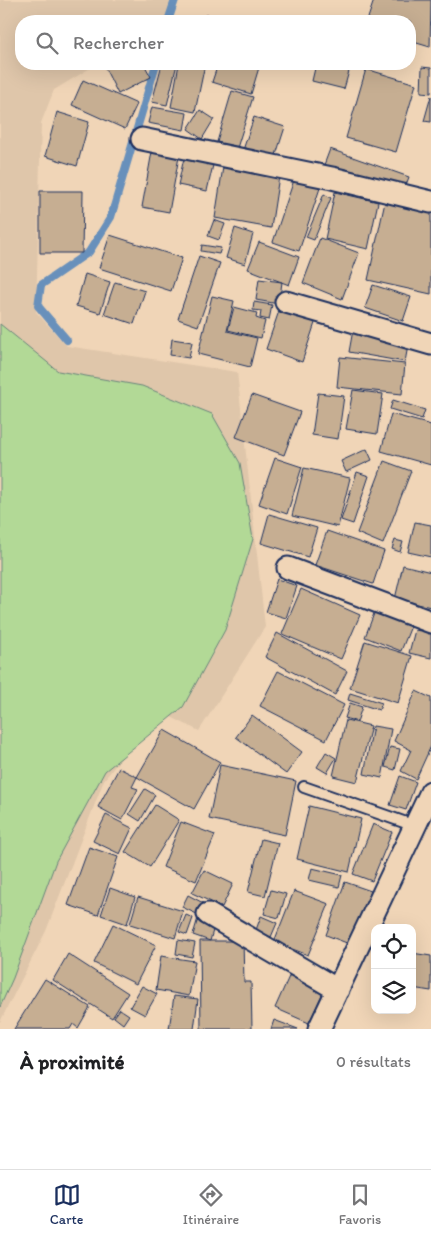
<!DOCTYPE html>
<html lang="fr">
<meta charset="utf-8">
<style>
:root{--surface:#fff;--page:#f6f6f6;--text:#202124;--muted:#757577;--line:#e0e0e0;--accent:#1b2f5e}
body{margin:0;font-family:Itim,sans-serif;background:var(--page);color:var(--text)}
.controls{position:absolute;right:15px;bottom:15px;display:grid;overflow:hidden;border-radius:10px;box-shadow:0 5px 20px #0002}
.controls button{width:45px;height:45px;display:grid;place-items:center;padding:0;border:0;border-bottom:1px solid var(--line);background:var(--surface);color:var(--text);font:25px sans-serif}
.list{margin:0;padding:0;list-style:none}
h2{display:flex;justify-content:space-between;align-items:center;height:65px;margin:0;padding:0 20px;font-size:21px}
h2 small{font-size:16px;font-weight:400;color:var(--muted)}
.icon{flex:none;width:28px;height:28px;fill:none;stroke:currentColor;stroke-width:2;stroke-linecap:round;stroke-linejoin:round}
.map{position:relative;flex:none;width:431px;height:1029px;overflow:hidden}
.search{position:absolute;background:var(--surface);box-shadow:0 5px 20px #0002;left:15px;right:15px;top:15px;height:55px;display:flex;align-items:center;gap:12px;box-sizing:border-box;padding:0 18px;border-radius:20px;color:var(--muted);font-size:19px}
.sheet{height:140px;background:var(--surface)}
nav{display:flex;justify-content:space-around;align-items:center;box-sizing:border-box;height:70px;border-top:1px solid var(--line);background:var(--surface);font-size:14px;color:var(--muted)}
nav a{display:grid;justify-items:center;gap:2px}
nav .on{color:var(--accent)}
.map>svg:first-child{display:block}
.built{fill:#dfc6aa}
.green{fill:#b2d996;stroke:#66847a}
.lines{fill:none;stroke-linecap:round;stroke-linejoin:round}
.stream{stroke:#6890bb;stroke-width:8}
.building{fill:#c6ae92;stroke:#1b2f5e}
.lane-casing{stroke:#1b2f5e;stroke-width:14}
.street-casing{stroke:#1b2f5e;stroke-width:25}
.lane{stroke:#f0d5b7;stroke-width:10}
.street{stroke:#f0d5b7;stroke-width:21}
</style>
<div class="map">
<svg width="431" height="1029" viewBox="0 0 431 1029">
<rect width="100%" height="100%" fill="#f0d5b7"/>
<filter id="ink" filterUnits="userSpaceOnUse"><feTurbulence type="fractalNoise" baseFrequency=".02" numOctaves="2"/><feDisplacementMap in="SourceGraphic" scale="10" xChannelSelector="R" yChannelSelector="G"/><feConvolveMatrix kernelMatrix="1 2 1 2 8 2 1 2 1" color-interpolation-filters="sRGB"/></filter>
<g filter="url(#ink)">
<path class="built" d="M0 0H176L171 17 165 21H21V64H97L54 90 41 123 36 312 67 346 237 372 265 627 199 731 159 711 104 780 46 931 0 1022Z"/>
<path class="green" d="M0 324 58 371 142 386 212 414 240 463 253 539 225 630 183 707 105 771 56 861 13 978 0 1007Z"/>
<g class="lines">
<path class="stream" d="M168 21 175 0
M67 340 38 306 41 285 89 252 111 217 156 64"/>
</g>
<path class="building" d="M374 0H431L430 47 410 41V21H367Z
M205 15 224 16V21H204Z
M103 64H144L151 77 118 94Z
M162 64H177L167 105 152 102Z
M179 64H205L195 112 171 107Z
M218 64H260L251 94 212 82Z
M316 64H351L344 89 312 81Z
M422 67 431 68V93L421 92Z
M366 69 416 84 396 152 346 138Z
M83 80 137 104 125 129 72 105Z
M232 91 253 97 237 148 217 142Z
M431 96V122L424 121Z
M152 107 187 113 184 130 148 123Z
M200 110 214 119 202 139 188 129Z
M57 112 89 122 77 166 45 156Z
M254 117 285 127 274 161 243 150Z
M153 146 180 151 169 212 142 207Z
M330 149 409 177 403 193 324 165Z
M184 158 213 165 207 191 178 185Z
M223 167 279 176 271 228 215 218Z
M295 177 321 185 299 251 273 242Z
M40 191H83L82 253H40Z
M335 192 378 202 368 249 325 239Z
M324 194 331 198 314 240 306 237Z
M385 202 431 212V294L368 280Z
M214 220 225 224 219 240 208 236Z
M235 228 253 234 245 264 226 258Z
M110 235 182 258 171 291 99 268Z
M320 238 359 253 342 299 303 283Z
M259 242 299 257 289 285 248 269Z
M202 245 221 248 219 254 201 251Z
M199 256 220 263 198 326 178 319Z
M85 274 110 282 100 313 76 306Z
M259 279 282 282 279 304 256 300Z
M115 282 145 291 134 324 104 314Z
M373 285 411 297 403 321 365 308Z
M212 296 234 301 227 331 257 338 250 367 198 354Z
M254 302 272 305 269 320 260 318 261 311 253 310Z
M234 307 257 313 256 318 265 321 261 338 228 330Z
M280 308 316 320 302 362 266 349Z
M353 330 409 340 405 362 349 352Z
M172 339 192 342 189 358 170 355Z
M340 357 405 364 402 394 337 387Z
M353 390 383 394 377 434 346 429Z
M318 393 344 396 338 439 312 435Z
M252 395 300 412 284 455 236 437Z
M393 400 425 410 422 419 390 409Z
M391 414 431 425V465L381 451Z
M367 449 372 460 346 472 341 461Z
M275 458 302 467 287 514 259 504Z
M384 461 411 471 383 544 357 533Z
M304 468 350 478 338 527 292 516Z
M357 472 369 476 353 524 341 520Z
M269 514 317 528 308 557 261 543Z
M415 522 431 525V557L408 552Z
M327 531 384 551 373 584 315 565Z
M395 540 403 542 400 552 392 549Z
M403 565 431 572V607L395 599Z
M277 579 297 586 286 618 266 612Z
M301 589 360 615 341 659 282 634Z
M375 611 411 626 401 651 365 637Z
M415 630 431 633V658L409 653Z
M277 633 347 671 335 695 265 657Z
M365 641 412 656 398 703 350 688Z
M278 671 344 705 326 740 260 706Z
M416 691 431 698V746L416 779 401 771 411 750 394 741Z
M350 693 382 703 379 710 348 700Z
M350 703 362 707 357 722 345 718Z
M252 715 302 752 286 774 236 737Z
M346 720 371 726 357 782 333 776Z
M373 726 391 729 382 778 364 774Z
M164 730 220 762 194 809 137 777Z
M390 747 400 749 395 770 385 767Z
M326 752 336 758 327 773 317 767Z
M220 765 296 781 285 835 209 819Z
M119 768 137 777 132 787 138 789 122 820 98 807Z
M400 776 416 782 406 810 390 805Z
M145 789 155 795 140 821 129 814Z
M155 805 179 820 150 867 125 852Z
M309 806 361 819 349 872 297 859Z
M106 815 132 828 120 854 93 841Z
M181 822 215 835 196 881 163 867Z
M373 824 392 832 372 881 353 874Z
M261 839 278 843 265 896 248 892Z
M89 847 118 857 98 915 68 905Z
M312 868 342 875 339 887 309 880Z
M204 870 233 884 222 907 192 893Z
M345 882 371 891 352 945 326 935Z
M110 888 135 897 127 924 101 915Z
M271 890 286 894 279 918 264 914Z
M294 891 329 904 308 955 274 942Z
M188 895 207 905 201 916 182 907Z
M138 897 183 911 175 938 130 924Z
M186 915 193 918 187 935 179 932Z
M261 916 277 923 271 937 256 930Z
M198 918 215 923 210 941 193 935Z
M113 924 156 945 136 984 94 963Z
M178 940 195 943 192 957 176 954Z
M200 941H243L244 982H251L252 1029H201Z
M412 953 431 956V991L412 988Z
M68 954 128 993 112 1018 53 980Z
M161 956 195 961 189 996 156 990Z
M291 972 325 988 309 1023 275 1008Z
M45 979 90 1007 78 1028 73 1024 70 1029H14Z
M142 986 157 994 145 1015 130 1007Z
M174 996 198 999 194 1029H169Z
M120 1009 129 1015 123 1024 114 1017Z
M274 1020 298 1029H271Z"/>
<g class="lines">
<g class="lane-casing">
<path id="lane" d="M304 787 415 826"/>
</g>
<g class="street-casing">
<path id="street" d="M142 139 332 178 431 202
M286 302 431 344
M288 568 431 622
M208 914 338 990
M319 1029 431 792"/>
</g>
<use href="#lane" class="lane"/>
<use href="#street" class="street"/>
</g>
</g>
</svg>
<div class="controls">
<button><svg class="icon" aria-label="locate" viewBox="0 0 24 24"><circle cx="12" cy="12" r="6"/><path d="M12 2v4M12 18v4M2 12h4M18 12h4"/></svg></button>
<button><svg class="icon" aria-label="layers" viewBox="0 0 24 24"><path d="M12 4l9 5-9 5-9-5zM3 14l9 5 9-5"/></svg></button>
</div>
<div class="search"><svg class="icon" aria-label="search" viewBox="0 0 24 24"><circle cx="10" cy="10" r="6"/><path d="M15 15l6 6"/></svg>Rechercher</div>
</div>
<section class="sheet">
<h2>À proximité<small>0 résultats</small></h2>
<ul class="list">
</ul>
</section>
<nav>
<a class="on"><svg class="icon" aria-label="map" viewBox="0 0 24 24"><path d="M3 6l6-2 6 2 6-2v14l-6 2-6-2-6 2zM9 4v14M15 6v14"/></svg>Carte</a>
<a><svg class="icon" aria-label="directions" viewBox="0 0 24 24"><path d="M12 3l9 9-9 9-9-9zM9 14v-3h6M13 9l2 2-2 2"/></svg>Itinéraire</a>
<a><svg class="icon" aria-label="saved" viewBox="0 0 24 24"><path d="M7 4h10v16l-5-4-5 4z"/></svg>Favoris</a>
</nav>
